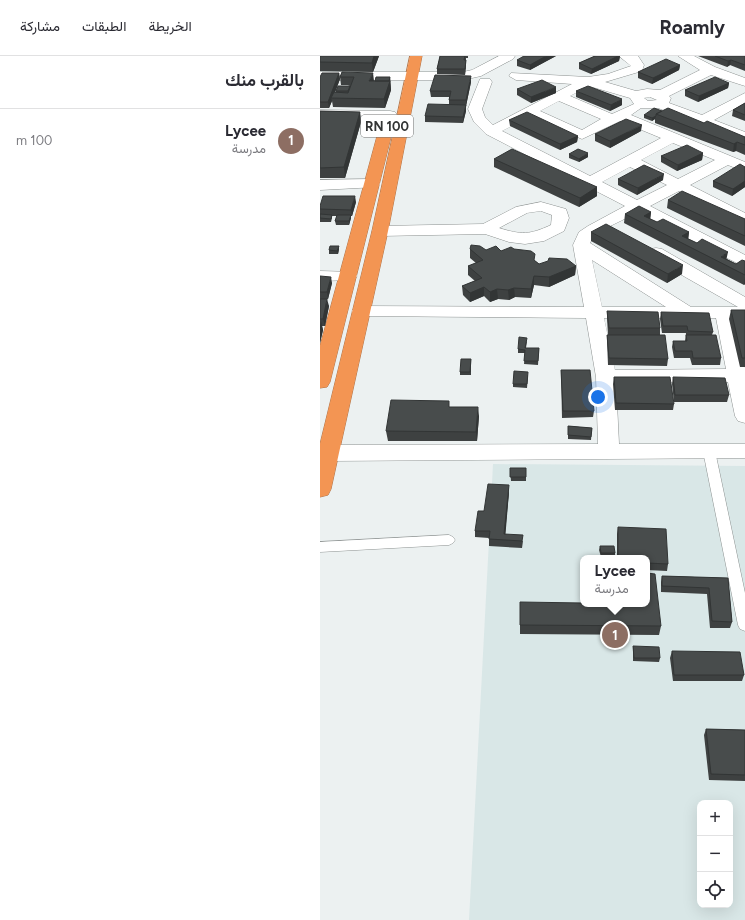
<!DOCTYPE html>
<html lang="ar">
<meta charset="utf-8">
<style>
:root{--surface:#fff;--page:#f7f7f7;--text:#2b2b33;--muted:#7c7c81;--line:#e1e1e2;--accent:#bc600b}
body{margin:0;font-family:Figtree,Vazirmatn,sans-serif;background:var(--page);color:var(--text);direction:rtl}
.controls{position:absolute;right:12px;bottom:12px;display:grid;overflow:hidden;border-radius:8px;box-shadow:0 4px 16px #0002}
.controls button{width:36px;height:36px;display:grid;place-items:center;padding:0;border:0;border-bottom:1px solid var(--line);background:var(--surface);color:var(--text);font:20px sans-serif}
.you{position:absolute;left:278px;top:341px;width:14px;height:14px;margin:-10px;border:3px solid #fff;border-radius:50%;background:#1a73e8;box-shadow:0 0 0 6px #1a73e833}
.badge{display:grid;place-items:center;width:26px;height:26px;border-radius:50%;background:var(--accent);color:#fff;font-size:13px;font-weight:700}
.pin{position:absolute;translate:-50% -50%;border:2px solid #fff;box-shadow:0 1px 4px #0006}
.popup{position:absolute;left:260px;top:499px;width:70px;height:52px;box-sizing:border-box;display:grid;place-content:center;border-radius:8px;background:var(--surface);filter:drop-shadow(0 1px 3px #0005);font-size:13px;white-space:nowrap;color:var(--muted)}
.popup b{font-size:15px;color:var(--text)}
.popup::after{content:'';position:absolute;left:50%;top:100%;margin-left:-8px;border:8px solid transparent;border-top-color:var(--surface)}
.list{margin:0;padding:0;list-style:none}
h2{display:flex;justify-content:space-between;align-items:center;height:52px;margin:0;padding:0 16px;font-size:17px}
h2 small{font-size:13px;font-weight:400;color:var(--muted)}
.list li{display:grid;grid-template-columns:26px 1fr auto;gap:12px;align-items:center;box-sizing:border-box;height:64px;padding:0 16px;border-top:1px solid var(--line)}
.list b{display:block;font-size:15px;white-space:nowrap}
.list p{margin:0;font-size:13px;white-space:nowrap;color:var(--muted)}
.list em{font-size:13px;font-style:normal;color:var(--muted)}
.icon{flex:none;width:22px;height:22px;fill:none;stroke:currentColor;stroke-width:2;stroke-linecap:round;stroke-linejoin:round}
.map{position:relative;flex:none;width:425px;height:864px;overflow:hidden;direction:ltr}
header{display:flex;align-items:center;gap:24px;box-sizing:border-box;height:56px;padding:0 20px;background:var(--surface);border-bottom:1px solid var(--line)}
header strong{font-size:19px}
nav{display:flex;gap:22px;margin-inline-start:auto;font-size:14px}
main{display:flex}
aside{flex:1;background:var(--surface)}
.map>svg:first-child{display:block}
.built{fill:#d9e7e7;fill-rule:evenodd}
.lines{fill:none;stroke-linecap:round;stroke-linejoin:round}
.lane-casing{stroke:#8d9291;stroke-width:1}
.street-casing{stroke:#8d9291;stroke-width:1}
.highway-casing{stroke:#af7348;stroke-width:1}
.lane{fill:#fff;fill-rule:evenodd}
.street{fill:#fff;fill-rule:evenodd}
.highway{fill:#f39553;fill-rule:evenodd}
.wall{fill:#3e4141}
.shaded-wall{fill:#323535}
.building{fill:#484c4c;stroke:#323535}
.labels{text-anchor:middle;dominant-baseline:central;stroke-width:4;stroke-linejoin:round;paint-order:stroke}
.shield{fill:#fff;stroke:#707171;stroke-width:1}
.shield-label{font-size:13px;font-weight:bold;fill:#323434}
</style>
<header>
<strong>Roamly</strong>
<nav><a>الخريطة</a><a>الطبقات</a><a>مشاركة</a></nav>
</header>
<main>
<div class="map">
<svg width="425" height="864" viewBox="0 0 425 864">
<rect width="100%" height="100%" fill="#ecf1f1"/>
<path class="built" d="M173 408 425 410V864H149ZM263 502H327V548H263ZM380 747H410V849H380Z"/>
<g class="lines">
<g class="lane-casing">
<path id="lane" d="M389 391 395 395 425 537V575L420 573 418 569 383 395Z
M129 479 133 481 135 484 133 487 129 489 0 496V486Z"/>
</g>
<g class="street-casing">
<path id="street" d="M179 0H195L193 3 161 20 143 24H0V16H143L152 14Z
M299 0H318L324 9 322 15 285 26 316 35 327 33 340 34 380 14 358 0H374L395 11 425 22V30L391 19 349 40 351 42 349 47 382 59 425 37V47L394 64 425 76V85L338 52H321L311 59 425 106V116L408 109 370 129 425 157V168L359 135 330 150 425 199V211L317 157C304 164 276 174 270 187L371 251H418L330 201 328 197 330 193 336 192 342 193 425 241V263L414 262 425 312V367L418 365 415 360 408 326 296 327 299 388H425V402L8 405 0 402V392L8 389 278 388 276 321 266 262 41 260 35 259 32 255 35 251 41 250 264 251 253 189 259 176 268 170 305 150 166 78 154 66 148 53 160 23H170L172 26 162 53 165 61 173 69 252 28 196 24 189 20 191 17 268 21 288 18 311 10ZM269 30 310 42 314 48 292 58 250 40ZM330 41 337 44 328 45 324 42ZM239 45 281 63 262 74 220 55ZM210 61 262 83 300 65 341 82 270 120 182 75ZM353 87 395 104 358 123 321 104ZM310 111 347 129 317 144 282 126ZM272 204 346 251H282ZM284 262H396L406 313 295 314Z
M0 54 70 55 75 56 77 59 75 62 70 63 0 62Z
M52 123 57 125 60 128 57 131 0 134V124Z
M221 146 246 153 249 162 244 175 224 185 205 188 189 186 165 178 60 180 54 178 52 175 54 172 60 170 163 168 196 151ZM221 155 232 159 231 169C209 179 202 179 179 172L207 157Z
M0 215 34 216 37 220 34 224 0 225Z"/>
</g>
<g class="highway-casing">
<path id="highway" d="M90 0H102L68 175 11 433 8 439 0 441V388L52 175Z
M67 65 72 66 74 69 10 326 7 331 0 332V290L60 69 62 66Z"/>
</g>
<use href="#lane" class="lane"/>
<use href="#street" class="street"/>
<use href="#highway" class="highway"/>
</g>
<path class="wall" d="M0 0H59L53 16 0 15Z
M120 0H148V2H146V9L145 19 117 18V13Z
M236 0 210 14 197 10V4Z
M275 0H300L299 5 271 18 259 13V7Z
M378 0H425V15L410 9 407 11Z
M360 9 359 14 332 28 318 22V16Z
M22 16 53 25 70 21 71 34 65 52 13 51 12 45 9 52H0V21L19 17 20 23 15 36H16V35L30 29H21L20 21Z
M151 26 146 50V55L143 67 105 66V60L129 48V41H111L110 35Z
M409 27 408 32 378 46 365 40V34Z
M197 33 236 37 211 47 197 39Z
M256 35 302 49 290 55 256 41Z
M425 47V65L412 60 413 54Z
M0 55 40 56 41 66 25 122H0Z
M342 55 384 67 425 81V99L416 95 413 96 335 67V63L332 65 324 62V59Z
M189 64 258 80 257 86 240 94 190 70Z
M321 75 290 92 275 85V78Z
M383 97 382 104 357 115 341 106V100Z
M249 98 268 101 259 106 249 102Z
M174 103 277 131V140L259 151 174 111Z
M425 111V131L412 140 393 131V125Z
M298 123 343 124 317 139 298 129Z
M348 144 425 163V190L347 152Z
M36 146 32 160H31V162L29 169H16L15 165 17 160H12V162L11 166H0V150Z
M331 156 330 163 337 166 369 176 368 183 407 203 416 208 425 205V228L424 229 304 167 305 158Z
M271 176 362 218 347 227 271 185Z
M19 193 18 198H9V194Z
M150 193 181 195 194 193 215 205 219 208 256 210 255 219 229 231 214 229 211 242 195 241 189 244 178 243 170 246 164 240 150 246 143 239 142 230 155 225 148 219V210L156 207 150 202Z
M0 220 12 227 8 243H0Z
M0 243 9 250 5 270H2L3 274 0 287Z
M411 254H425V311H420L409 263Z
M287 255 340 272V279L348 303 347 310 288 309 287 285V279H288L287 262Z
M341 256 393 276 392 279 401 302 400 309H372L370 302H354L352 291 353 285H365L366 277H342L340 263Z
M207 285 206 292H219L218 309 204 308 205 297H198V293Z
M151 303V319H140V316Z
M241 314 274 355 273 361 242 362Z
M208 319 207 332 193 331V328Z
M294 321 354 348 353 354H295L293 328Z
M353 321 409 339 407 346H354L352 328Z
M130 351 159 360 157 385H68L66 375Z
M248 370 272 372 271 384 248 383Z
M190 412H206V425H191Z
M189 436 185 478 203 485 202 492 169 490V482L155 481V475L164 455Z
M298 471 348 508 347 515 327 514V502H297V478Z
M280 490 295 497V500L281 501 279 494Z
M342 520 408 522 412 566 410 572H390L387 538 341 536V526Z
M327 548 341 570 339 579 200 578V569Z
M313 590 340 602 339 606 313 605Z
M352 595 424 619 422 625H353L350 602Z
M386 673 425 674V725L389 724 384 679Z"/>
<path class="shaded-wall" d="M54 0H59L53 16 52 7Z
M226 0H236L210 14V9Z
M298 0H300L299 5 271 18 272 13Z
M146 4V9L145 19V13Z
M411 4 410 9 407 11 408 5Z
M360 9 359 14 332 28 333 22Z
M19 17 20 23 13 42H11L12 45 9 52 8 46Z
M53 17 54 25H49Z
M151 20V26L146 50V44Z
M70 21 71 34 65 52 64 43Z
M409 27 408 32 378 46 379 40Z
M236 31V37L211 47V41Z
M302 43V49L290 55 291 49Z
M146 49V55L143 67V61Z
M40 56 41 66 25 122 24 111Z
M336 60 335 63 332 65V62Z
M322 69 321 75 290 92V85Z
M258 80 257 86 240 94V88Z
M417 86 416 95 413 96 414 88Z
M268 97V101L259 106V103Z
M383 97 382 104 357 115 358 109Z
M344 118 343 124 317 139 318 132Z
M425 125V131L412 140 413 133Z
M277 131V140L259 151 260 142Z
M35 140 36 146 32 160 31 154Z
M331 156 330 165 324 160Z
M31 159V162L29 169V165Z
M369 176 368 185 362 180Z
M19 190V193L18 198 17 195Z
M408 196 406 205 401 201Z
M363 209 362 218 347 227 348 218Z
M256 210 255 219 229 231V221Z
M214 220V229L211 242V233Z
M11 221 12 227 8 243 7 236Z
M425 221V228L424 229Z
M164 231V240L150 246V237Z
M194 232 195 241 189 244 188 234Z
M177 233 178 243 170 246V236Z
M7 243 9 250 5 270 3 263Z
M1 265 3 274 0 287V270Z
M158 351 159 360 157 385 156 376Z
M189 429V436L185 484 184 478Z"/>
<path class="building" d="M0 0H54L52 7 0 6Z
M120 0H145L144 4H146L145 13H117Z
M204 0H226L210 9 197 4Z
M275 0H298L272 13 259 7Z
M395 0H425V9L411 4 408 5Z
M346 3 360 9 333 22 318 16Z
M22 16 53 17 49 25H70L64 43 11 42 14 36 28 37 34 21H20Z
M2 17H19L8 46H0V21Z
M115 19 151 20 146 44H129L131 35H110Z
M56 21H70L69 25H55Z
M395 21 409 27 379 40 365 34Z
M222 24 236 31 211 41 197 33Z
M18 30H30L28 35H16Z
M268 30 302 43 291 49 256 35Z
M425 47V59L413 54Z
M108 48 146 49 143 61 105 60Z
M334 52 342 55 336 58V60L332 62 324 59Z
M348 52 384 67 387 65 425 81V89L417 86 414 88 336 58Z
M0 55 40 56 24 111 0 112Z
M207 56 258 80 240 88 189 64Z
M306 63 322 69 290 85 275 78Z
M367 89 383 97 358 109 341 100Z
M192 93 277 131 260 142 174 103Z
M258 93 268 97 259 103 249 98Z
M420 108 425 111V125L413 133 393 125Z
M324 109 344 118 318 132 298 123Z
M362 135 425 163V180L348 144Z
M3 140H35L31 154 0 153V150Z
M319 150 331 156 324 160 337 166 343 163 369 176 362 180 377 187 382 183 408 196 401 201 416 208 422 204 425 205V219L305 158Z
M0 158 12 159 11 163 0 162Z
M17 159H31L29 165H15Z
M286 168 363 209 348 218 271 176Z
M151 189 160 190 166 194 176 190 181 195 191 191 194 193 211 195 215 198 214 204 219 208 228 205 229 202 247 203 256 210 229 221 214 220 211 233 194 232 188 234 177 233 170 236 164 231 150 237 142 230 162 222 148 210 163 204 150 193Z
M10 190H19L17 195 9 194Z
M0 220 11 221 7 236H0Z
M0 243H7L3 263H0Z
M411 254H425V302H422Z
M287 255 338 256 340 272H289Z
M341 256 389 257 393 276 368 275 367 270H343Z
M287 279H345L348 303 289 302Z
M366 279H396L401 302H373L372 295H355L353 285H367Z
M199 281 207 282 205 292H219L218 305H204L205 294 198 293Z
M141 303H151L150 316H140Z
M241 314H270L274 355H243Z
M194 315 208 316 207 328H193Z
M294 321H350L354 348 296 347Z
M353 321 405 322 409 339H355Z
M71 344 129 345V351H158L156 376 66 375Z
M248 370 272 372 271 381 248 379Z
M190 412H206V421H190Z
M168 428 189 429 184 478 203 479 202 485 169 483 170 475H155L158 455H164Z
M298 471 346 473 348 508 327 507V502H298Z
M280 490H294L295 497H281Z
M327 517 335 518 341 570 200 569V546L263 547V548H327Z
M342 520 408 522 412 566 392 565 389 532 342 530Z
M313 590 339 591 340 602H314Z
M352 595 420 596 424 619H354Z
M386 673 425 674V719L391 718Z"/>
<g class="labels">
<rect class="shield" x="41" y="59" width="52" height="22" rx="3"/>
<g class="shield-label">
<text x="67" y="70">RN 100</text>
</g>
</g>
</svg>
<div class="controls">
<button>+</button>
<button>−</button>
<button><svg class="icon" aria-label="locate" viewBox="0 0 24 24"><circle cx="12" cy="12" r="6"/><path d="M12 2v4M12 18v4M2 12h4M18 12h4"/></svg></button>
</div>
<div class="you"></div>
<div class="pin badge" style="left:295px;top:579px;background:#8d6e63">1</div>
<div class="popup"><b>Lycee</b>مدرسة</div>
</div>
<aside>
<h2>بالقرب منك<small></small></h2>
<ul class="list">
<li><span class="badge" style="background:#8d6e63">1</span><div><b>Lycee</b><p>مدرسة</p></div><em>100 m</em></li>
</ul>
</aside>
</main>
